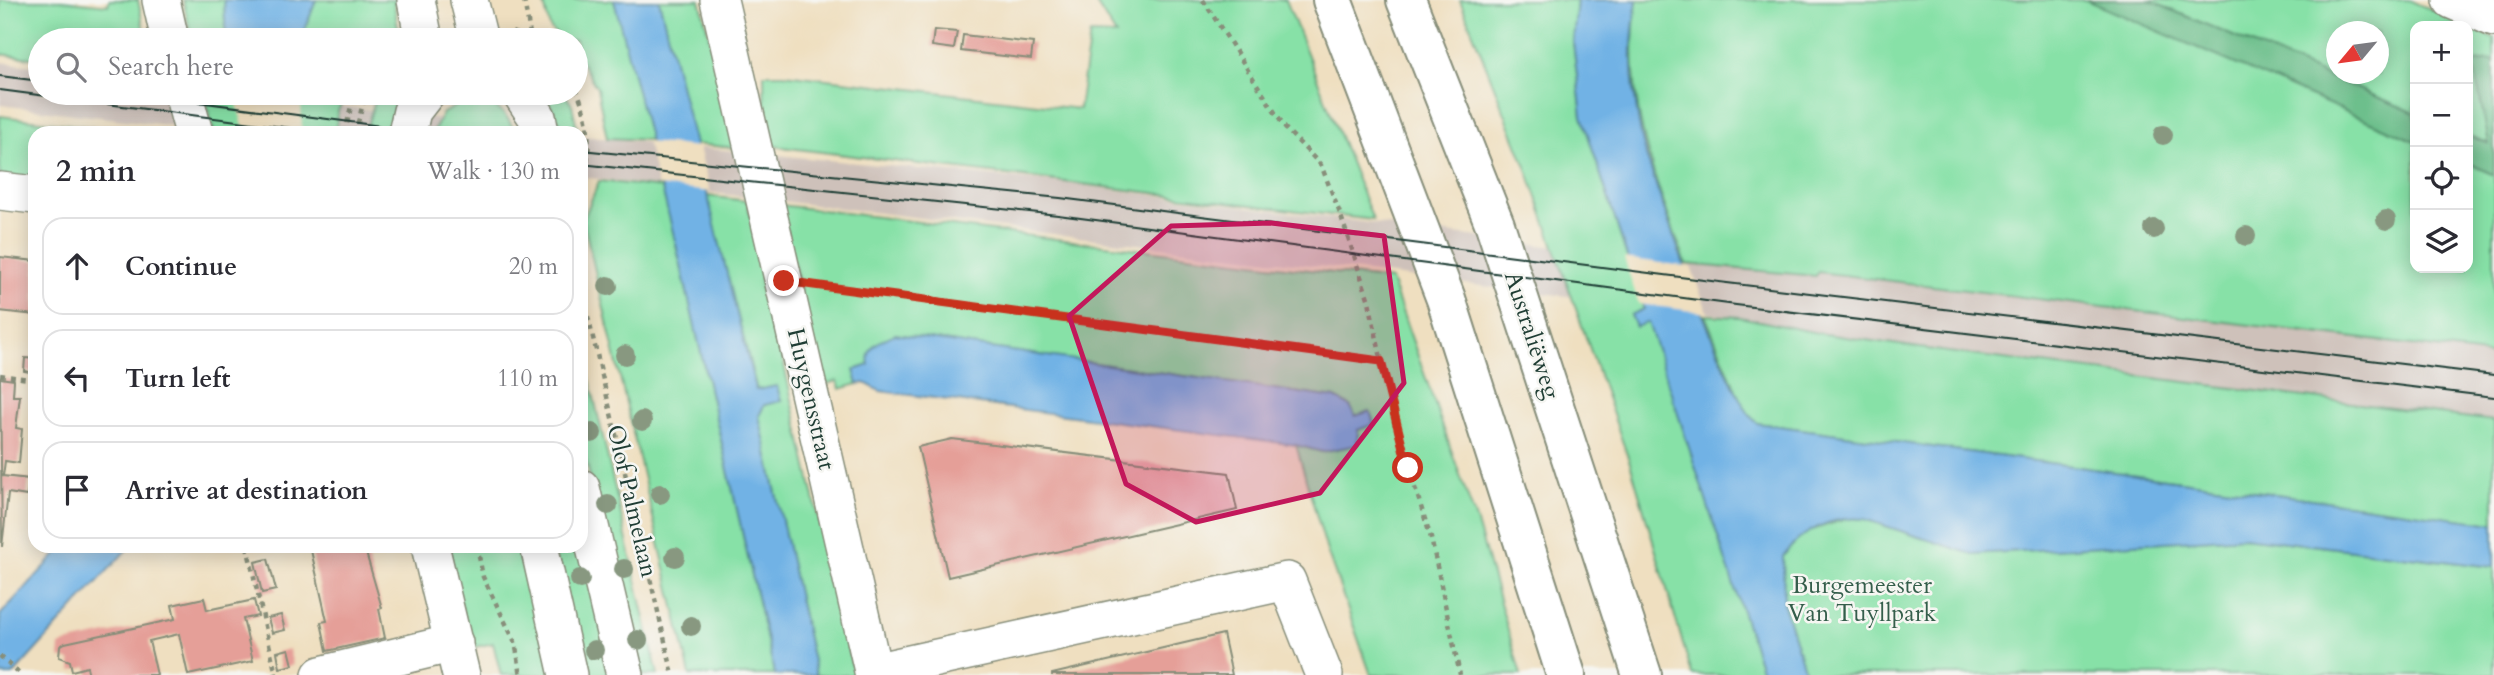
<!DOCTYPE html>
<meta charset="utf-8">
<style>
:root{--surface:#fff;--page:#f2f2f3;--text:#2b2b33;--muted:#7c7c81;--line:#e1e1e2}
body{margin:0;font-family:Cardo,serif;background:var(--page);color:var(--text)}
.controls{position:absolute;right:21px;top:21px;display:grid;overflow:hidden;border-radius:14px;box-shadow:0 4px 18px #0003}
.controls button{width:63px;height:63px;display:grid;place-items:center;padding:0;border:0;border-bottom:2px solid var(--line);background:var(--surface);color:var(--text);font:35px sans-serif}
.compass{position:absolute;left:2326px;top:21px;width:63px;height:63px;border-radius:50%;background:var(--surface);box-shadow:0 4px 18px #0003;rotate:241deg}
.stop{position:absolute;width:21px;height:21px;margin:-16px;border:5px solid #c8321e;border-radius:50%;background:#fff}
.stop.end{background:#c8321e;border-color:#fff;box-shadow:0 2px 7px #0008}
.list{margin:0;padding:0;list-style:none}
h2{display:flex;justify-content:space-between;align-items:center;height:91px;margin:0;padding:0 28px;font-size:30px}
h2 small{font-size:23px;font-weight:400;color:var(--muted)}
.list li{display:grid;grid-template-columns:46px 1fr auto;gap:21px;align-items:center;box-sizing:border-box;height:98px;margin:0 14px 14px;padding:0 14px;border:2px solid var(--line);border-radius:21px}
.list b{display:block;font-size:26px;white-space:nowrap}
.list em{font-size:23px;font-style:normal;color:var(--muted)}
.icon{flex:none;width:38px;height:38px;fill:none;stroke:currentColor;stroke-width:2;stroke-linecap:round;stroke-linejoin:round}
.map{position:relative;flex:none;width:2494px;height:675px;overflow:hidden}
.search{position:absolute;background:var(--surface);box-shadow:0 4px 18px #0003;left:28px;top:28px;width:560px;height:77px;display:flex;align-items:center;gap:18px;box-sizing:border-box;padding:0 24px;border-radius:38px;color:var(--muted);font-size:26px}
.panel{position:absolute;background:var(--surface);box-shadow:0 4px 18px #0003;left:28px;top:126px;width:560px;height:427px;border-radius:21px}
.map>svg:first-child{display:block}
.industrial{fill:#cec1ba}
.green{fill:#87e1a7;stroke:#538f6e;stroke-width:2;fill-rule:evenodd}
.forest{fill:#6dbf8c;stroke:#467e60;stroke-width:2}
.water{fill:#71b2e5;stroke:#48788c;stroke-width:2}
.pier{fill:#efdfc0}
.building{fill:#e59f98}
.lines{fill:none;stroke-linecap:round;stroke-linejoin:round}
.minor-casing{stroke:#878e7a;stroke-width:40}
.major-casing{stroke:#878e7a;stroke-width:42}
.path{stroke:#878e7a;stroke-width:4.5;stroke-dasharray:5 5;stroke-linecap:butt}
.minor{stroke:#fff;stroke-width:37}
.major{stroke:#fff;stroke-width:38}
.tram{stroke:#1f3d34;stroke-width:2}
.tree{fill:#889880}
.route{stroke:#c8321e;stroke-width:9}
.marked{fill:#c2185b;fill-opacity:0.2;stroke:#c2185b;stroke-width:5;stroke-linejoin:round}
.labels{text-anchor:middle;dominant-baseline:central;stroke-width:5;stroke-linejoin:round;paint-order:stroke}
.street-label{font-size:24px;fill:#1f3d34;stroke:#f6f6f2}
.park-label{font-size:24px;fill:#345e4b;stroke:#f6f6f2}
</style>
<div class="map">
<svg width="2494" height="675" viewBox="0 0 2494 675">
<rect width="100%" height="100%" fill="#f6f6f2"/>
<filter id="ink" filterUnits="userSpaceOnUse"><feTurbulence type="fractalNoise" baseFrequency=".0143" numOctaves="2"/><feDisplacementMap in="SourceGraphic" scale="14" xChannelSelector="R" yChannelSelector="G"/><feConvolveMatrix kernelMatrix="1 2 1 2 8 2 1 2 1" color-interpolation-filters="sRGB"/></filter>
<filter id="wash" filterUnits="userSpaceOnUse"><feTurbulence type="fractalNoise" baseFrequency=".00686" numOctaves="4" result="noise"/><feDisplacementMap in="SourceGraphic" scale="28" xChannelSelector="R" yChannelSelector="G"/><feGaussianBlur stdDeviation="1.57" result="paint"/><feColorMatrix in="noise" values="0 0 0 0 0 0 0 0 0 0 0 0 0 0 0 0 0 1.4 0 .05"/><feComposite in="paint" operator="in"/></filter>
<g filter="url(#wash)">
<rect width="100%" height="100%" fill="#efdfc0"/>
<path class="industrial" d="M0 62 40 67V93H235L555 133H232L0 105Z
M581 136 1062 183 1686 264 1816 276 1818 272 1955 287 2494 355V421L1948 352 1818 333 1740 317 581 177Z"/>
<path class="green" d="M0 0H61L108 5 109 0H138L146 40H40V59L0 54Z
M183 0H224L226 40H192Z
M316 0H404V1L394 3 398 28 383 40H301Z
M543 0H614L650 140 607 138 597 88 576 54V40H562L550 28Z
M659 0H700L737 148 694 144Z
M1094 0H1286L1373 220 765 145 764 74H784L1079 109 1090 34 1116 35Z
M1460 0H1577L1573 42 1582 116 1644 310 1631 315 1636 326 1648 321 1763 675H1692L1631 466 1528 172Z
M1637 0H2086L2415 141V268H2468V163L2494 175V355L1818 272 1816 276 1686 264C1653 175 1622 97 1637 0Z
M2148 0H2409L2494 38V60L2473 62 2490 144 2468 135V26H2415V113ZM2336 32H2378V74H2336Z
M204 93H238L249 133H214Z
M297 93H346L338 111 336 133H298Z
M377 93H406L392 133H365Z
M543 93H564L572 105 578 133H559L558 119Z
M467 100C491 100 507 110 515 133H433L443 113Z
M0 116 138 133H35V180L0 175Z
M599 181 663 188 775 675H690L583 220Z
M707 196 747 201 854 675H816L759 416 764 405 781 400 757 390Z
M780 205 1391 280 1477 523 1521 675H1371L1327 551 1296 445 1322 452 1355 417 1350 406 1335 398 895 334 869 365 854 370 858 384 840 389 838 381 822 385Z
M1705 315 1740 317 1818 333 1948 352 2494 421V524L1757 423 1745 412Z
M581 342 658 675H635L581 438Z
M1849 518 1864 519 1972 554 2244 537 2494 567V675H1806L1784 605 1783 556 1803 533Z
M447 546H531L560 675H501L493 643 471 648Z
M553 546H581L613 675H583Z"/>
<path class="forest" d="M2086 0H2148L2415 113V141Z
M2494 60V175L2468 163V135L2489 144 2473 62Z"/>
<path class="water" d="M224 0H316L301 40H226Z
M614 0H659L756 390 777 386 781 401 764 405 759 416 816 675H775L676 244Z
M1577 0H1637C1632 29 1630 61 1634 90 1637 114 1641 141 1649 164 1663 207 1730 403 1757 423L2494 524V567L2244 537 1972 554 1864 519C1831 516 1803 530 1783 556L1784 605 1806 675H1763L1648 322 1636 327 1631 315 1644 309 1582 116 1573 42Z
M895 334 1335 398 1350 406 1355 416 1370 411 1374 424 1358 430 1357 445 1322 452 1296 445 880 391 865 383 858 384 854 370 869 365C865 347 879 341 895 334Z
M64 546H130L13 675H0V615Z"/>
<path class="pier" d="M234 93 301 102 302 133H245Z
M647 142 699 147 710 192 658 186Z
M1624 258 1691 267 1708 313 1639 304Z"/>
<g id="blocks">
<path class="building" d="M934 30 957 32 954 49 932 46Z
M963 35 1033 43 1031 59 961 51Z
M0 257 35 261V315L0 311Z
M25 358 35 359V373L24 371Z
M0 378 14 380 13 396H20L16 428 22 429 19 463 5 461 3 476 29 479 27 496 8 493 2 547Z
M952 439 1229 473 1237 510 948 577 918 447Z
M310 546H364L382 608 379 609 385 638 327 651 321 622 327 621Z
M268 559 276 590 262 593 255 562Z
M204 598 207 610 254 600 258 616 243 619 253 661 188 675 179 634 149 641 157 675H89L87 667 72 671 70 661 59 657 60 646 65 643 175 619 172 605Z
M281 615 285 630 272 633 268 618Z
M1223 634 1232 675H1052V674Z
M289 649 293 665 280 668 277 652Z"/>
</g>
</g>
<g filter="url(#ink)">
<use href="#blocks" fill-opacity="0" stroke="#878e7a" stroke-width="2"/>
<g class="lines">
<g class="minor-casing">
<path id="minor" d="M161 0 170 40
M416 0 424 40
M469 0 479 40
M719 0 874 675
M2452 0 2494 18
M183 93 194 133
M521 93 537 117 540 133
M407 133 412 111 426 93
M0 191 35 195
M581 488 625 675
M430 546 461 675
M539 546 568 675
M873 672 1287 581 1324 675
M321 675 454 643"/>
</g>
<g class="major-casing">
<path id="major" d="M1332 0 1446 299 1566 675
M1406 0 1495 225 1642 675"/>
</g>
<path class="path" d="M524 0 531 39
M1203 0 1285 128 1321 165 1341 216 1369 301 1395 425 1431 538 1460 675
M512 32 531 40
M576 88C589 119 594 152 581 184
M345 133 354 93
M355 133 366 93
M820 285 1381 361
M581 287 673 675
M0 375 35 380
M247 546 276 675
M477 546 483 577 515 642 521 675
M0 656 22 675"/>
<use href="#minor" class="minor"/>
<use href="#major" class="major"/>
<path class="tram" d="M0 76 40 81
M0 90 329 133
M130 93 434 133
M581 150 1060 198 1727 283 2494 375
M581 164 1058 215 1736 305 2494 397"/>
</g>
<g class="tree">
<circle cx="2163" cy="135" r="10"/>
<circle cx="2386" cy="220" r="10"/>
<circle cx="2154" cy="229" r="10"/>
<circle cx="2246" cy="236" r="10"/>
<circle cx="608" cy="286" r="10"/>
<circle cx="625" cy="355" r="10"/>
<circle cx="642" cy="421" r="10"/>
<circle cx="592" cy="433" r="10"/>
<circle cx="660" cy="494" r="10"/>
<circle cx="608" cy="505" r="10"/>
<circle cx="675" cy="557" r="10"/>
<circle cx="624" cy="569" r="10"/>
<circle cx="580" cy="579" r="10"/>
<circle cx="691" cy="626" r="10"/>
<circle cx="638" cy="640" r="10"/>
<circle cx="594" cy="650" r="10"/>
</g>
</g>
<g class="lines" filter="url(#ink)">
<path class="route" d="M784 281 1381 361 1408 468"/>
</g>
<path class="marked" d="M1271 223 1384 236 1404 383 1320 493 1196 522 1126 484 1069 316 1171 226Z"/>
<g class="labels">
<g class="street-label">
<text transform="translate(1532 335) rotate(72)">Australiëweg</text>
<text transform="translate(811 399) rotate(77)">Huygensstraat</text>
<text transform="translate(632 501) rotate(77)">Olof Palmelaan</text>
</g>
<g class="park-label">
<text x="1862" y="585">Burgemeester<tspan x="1862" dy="28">Van Tuyllpark</tspan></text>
</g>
</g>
</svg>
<div class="controls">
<button>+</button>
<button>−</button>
<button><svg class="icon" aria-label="locate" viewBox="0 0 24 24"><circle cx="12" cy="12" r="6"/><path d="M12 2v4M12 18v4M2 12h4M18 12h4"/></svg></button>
<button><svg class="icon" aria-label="layers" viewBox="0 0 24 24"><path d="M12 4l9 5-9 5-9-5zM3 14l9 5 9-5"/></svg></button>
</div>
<svg class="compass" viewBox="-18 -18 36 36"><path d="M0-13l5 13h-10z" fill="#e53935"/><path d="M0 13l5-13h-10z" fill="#7c7c81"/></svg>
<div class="stop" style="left:1408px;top:468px"></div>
<div class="stop end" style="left:784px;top:281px"></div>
<div class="search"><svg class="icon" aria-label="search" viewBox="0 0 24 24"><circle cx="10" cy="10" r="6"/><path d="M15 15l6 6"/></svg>Search here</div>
<section class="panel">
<h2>2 min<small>Walk · 130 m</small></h2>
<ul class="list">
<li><svg class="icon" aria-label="ahead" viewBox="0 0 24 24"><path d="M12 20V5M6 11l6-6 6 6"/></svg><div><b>Continue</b></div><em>20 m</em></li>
<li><svg class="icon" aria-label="left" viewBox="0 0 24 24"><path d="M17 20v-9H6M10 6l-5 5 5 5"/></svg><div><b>Turn left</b></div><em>110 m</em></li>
<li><svg class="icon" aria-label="arrive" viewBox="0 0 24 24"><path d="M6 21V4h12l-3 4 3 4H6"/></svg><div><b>Arrive at destination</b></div></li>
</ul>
</section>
</div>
